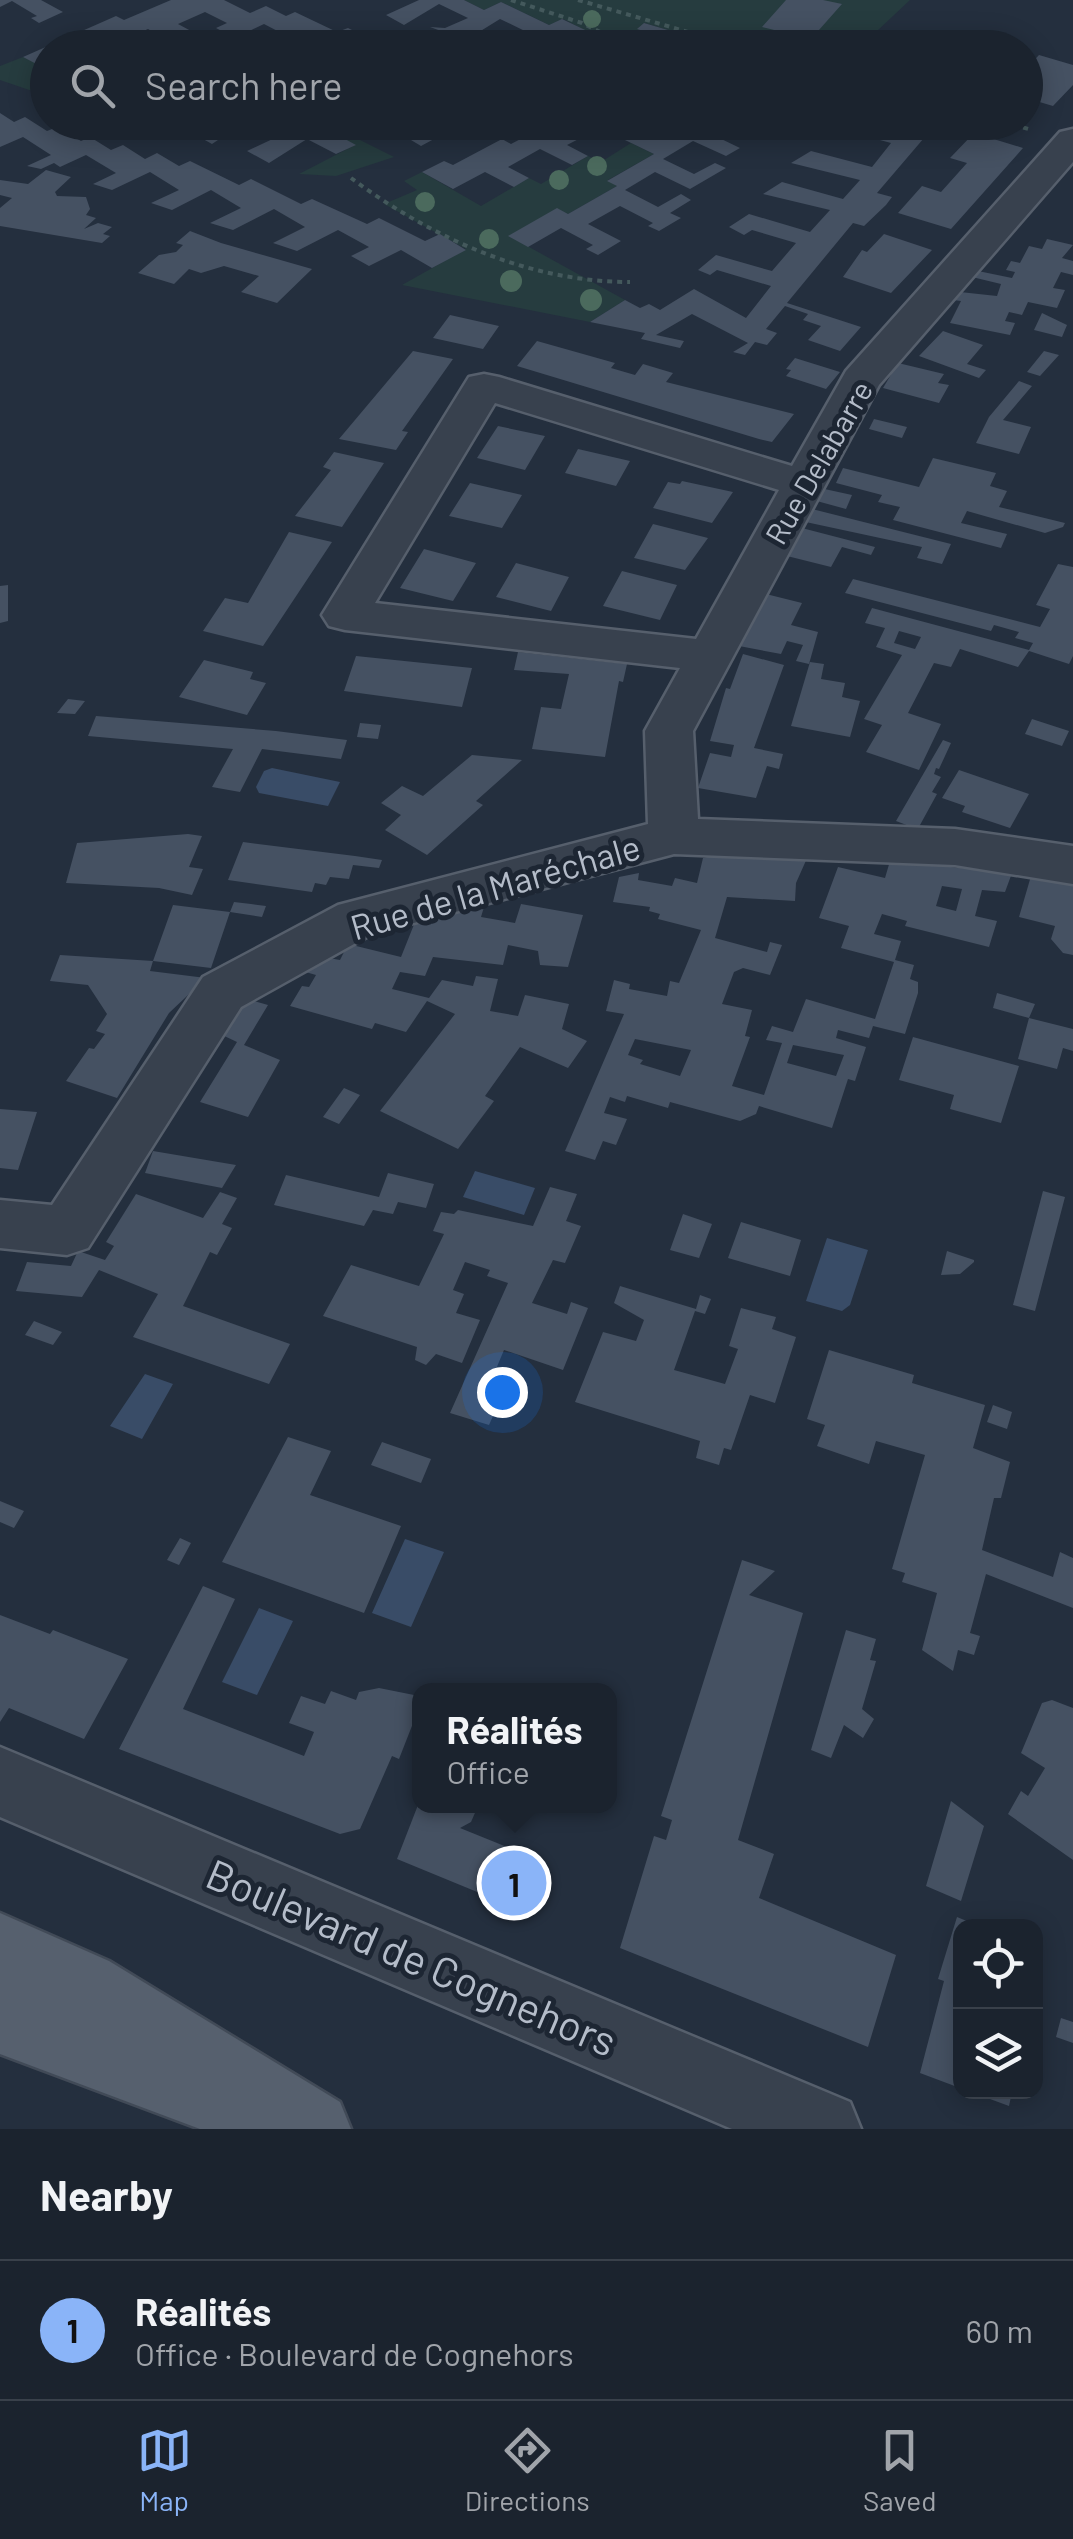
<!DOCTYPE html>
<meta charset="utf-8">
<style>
:root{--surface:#1b232e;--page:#282f3a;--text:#f1f3f6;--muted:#a0a4aa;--line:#39404a;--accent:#8ab4f8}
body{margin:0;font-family:Barlow,sans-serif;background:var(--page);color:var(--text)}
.controls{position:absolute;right:30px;bottom:30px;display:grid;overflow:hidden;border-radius:20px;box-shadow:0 5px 25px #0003}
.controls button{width:90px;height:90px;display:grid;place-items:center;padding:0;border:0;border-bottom:2px solid var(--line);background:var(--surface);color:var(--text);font:50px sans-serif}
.you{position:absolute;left:502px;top:1392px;width:35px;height:35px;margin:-25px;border:8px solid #fff;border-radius:50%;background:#1a73e8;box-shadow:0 0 0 15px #1a73e833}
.badge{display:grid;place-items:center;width:65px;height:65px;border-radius:50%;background:var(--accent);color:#111;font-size:32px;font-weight:700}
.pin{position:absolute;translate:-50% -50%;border:5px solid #fff;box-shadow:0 2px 10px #0006}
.popup{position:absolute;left:412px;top:1683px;width:205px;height:130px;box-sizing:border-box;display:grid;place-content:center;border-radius:20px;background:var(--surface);filter:drop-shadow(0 2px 8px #0005);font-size:32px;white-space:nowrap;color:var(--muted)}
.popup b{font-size:38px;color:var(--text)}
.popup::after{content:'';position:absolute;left:50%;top:100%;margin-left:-20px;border:20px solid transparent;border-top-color:var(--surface)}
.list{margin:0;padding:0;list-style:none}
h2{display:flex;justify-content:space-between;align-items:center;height:130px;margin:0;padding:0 40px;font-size:42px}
h2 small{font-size:32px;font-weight:400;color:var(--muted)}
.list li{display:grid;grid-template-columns:65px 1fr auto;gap:30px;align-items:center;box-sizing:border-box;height:140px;padding:0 40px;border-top:2px solid var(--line)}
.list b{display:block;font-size:38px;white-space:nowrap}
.list p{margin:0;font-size:32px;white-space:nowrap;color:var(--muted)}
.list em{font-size:32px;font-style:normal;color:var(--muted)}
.icon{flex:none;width:55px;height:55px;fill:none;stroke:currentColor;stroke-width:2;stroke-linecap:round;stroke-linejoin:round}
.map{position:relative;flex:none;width:1073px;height:2129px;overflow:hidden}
.search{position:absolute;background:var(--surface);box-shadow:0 5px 25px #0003;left:30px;right:30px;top:30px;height:110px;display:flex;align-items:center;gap:25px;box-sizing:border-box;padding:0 35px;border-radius:55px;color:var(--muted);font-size:38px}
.sheet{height:270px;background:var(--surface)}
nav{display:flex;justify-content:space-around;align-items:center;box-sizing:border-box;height:140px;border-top:2px solid var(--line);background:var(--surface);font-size:28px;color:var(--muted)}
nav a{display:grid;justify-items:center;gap:5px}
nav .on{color:var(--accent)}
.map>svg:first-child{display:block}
.green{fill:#263c3f}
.water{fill:#394c67}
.building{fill:#455162;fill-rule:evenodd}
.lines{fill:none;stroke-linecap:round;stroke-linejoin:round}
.minor-casing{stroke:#565f6c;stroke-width:5}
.major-casing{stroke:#414a57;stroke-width:5}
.path{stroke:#44595c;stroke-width:4;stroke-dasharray:5 5;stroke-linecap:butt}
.minor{fill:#38414e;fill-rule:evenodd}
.major{fill:#56606e;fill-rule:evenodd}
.tree{fill:#4b6a5d}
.labels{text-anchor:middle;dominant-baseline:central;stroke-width:10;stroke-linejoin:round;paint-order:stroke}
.far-street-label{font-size:30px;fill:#b4bcc9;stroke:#1d2633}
.street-label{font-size:35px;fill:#b4bcc9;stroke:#1d2633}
.near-street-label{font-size:42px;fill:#b4bcc9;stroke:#1d2633}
</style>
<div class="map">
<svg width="1073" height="2129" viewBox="0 0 1073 2129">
<rect width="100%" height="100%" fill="#242f3e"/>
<path class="green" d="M464 0H910L859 48 727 47 644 23 650 33C617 59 600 37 563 19L549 25 501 2 484 10Z
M23 57 47 68V96L0 80V66Z
M314 123H350L338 129 394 157 336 176 299 174 355 145Z
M631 143 654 154 608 180 617 186 568 214 557 209 511 237 625 300 590 322 402 285 466 249 384 204 417 190 404 181 422 172 481 206 529 178 541 184 588 156 601 162Z"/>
<path class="water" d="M272 768 340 782 328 806 259 793 256 787 264 771Z
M475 1171 535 1188 524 1215 463 1197Z
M827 1238 868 1250 850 1305 842 1311 806 1301Z
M145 1374 173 1384 142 1439 110 1426Z
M405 1539 444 1552 411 1627 372 1613Z
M259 1608 293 1621 257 1695 222 1682Z"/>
<path class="building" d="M0 0H41L63 12 39 23 31 18 37 16 12 1 0 7Z
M171 0H224L250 13 266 6 286 16 295 12 337 32 348 28 374 41 360 48H327L317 43 307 48H267L289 37 264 24 235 38 216 28 227 23 205 12 178 24 191 31 170 41 148 29 118 42 127 48H48L46 69 23 57 116 16 124 20Z
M419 0H464L484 10 501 2 549 25 562 19 619 46 572 48 555 39 531 48 517 41 531 34 500 19 466 40 430 27 445 28 468 18 439 4 404 25 386 15Z
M786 0H823L842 4 811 39 762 27Z
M644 23 723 46V48H632L650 33 637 29Z
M1039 55 1073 65V85L1053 106 1026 98V69Z
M0 113 14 122 25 117 47 131 57 127 81 141 90 137 111 150 123 145 145 159 157 153 179 166 190 161 239 185 251 179 301 204 312 199 367 224 379 218 425 241 440 234 466 250 432 268 401 250 369 266 351 256 369 247 338 230 297 251 273 243 305 227 274 209 233 230 210 223 241 208 211 190 172 210 151 203 179 190 150 172 112 190 93 184 116 173 86 155 60 167 54 163 41 169 27 166 51 155 23 137 0 147Z
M210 122H245L212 144 178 125Z
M255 122 298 127 314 122 356 145 336 154 307 139 269 163 247 151 279 136Z
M350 122H387L355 139 337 129Z
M387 122H428L447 132 421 146 411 140 416 137Z
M553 122H621L640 132 657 122H686L740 148 726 156 693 141 663 159 694 174 715 163 726 168 690 189 655 172 625 190 658 207 681 194 691 200 670 213 681 218 659 231 648 226 653 223 620 206 588 224 621 241 598 255 586 249 593 245 561 228 528 247 508 236 557 208 568 214 617 186 607 181 654 154 600 128 567 145 588 156 572 165 540 149 508 167 529 178 514 187 485 172 453 189 422 172 444 161 453 165 502 139 511 144Z
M829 122H883L924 138 877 193 892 197 886 205 864 226 853 223 787 303 861 327 840 351 808 340 821 326 803 320 808 314 785 306 766 329 777 333 767 345 755 342 745 355 733 352 748 343 692 314 656 335 684 341 680 348 641 339 645 333 590 322 625 300 640 308 649 304 660 310 694 289 746 318 771 286 717 270 710 275 698 270 716 255 772 271 796 243 752 230 744 235 729 227 749 214 810 232 830 210 763 194 782 182 843 199 860 180 791 163 811 151 872 167 891 143 824 125Z
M974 133 1023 148 951 229 898 213 922 186 941 192 967 163 950 158Z
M46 170 71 177 55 192 57 196 86 197 90 209 86 215 96 218 84 229 98 223 112 227 103 234 110 236 102 243 0 226V208L12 198 0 195V180L28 184Z
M190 231 221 243 312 269 277 303 241 292 259 276 224 266 201 273 189 269 174 284 138 273 159 255 176 252 183 245 176 243Z
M884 234 932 250 891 293 843 277 862 250 867 252Z
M1047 239 1073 245 1062 258 1073 261V275L1061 272 1053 288 1065 290 1057 308 1028 302 1022 315 1009 312 1005 321 1015 323 1010 335 950 323 961 301 953 300 960 292 997 296 1001 284 972 277 978 271 1012 278 1015 272 1006 270 1011 261 1020 263 1029 246 1042 249Z
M1042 313 1067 325 1062 337 1034 330Z
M450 315 499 326 483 349 433 338Z
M943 331 983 345 967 364 986 370 979 378 919 356Z
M537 341 615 363 611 368 635 375 643 364 673 373 666 382 794 414 772 442 759 439 517 366Z
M413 351 453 359 402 431 408 432 396 450 339 439Z
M1044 351 1059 355 1040 376 1027 372Z
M795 358 840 372 826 389 786 376 791 370 786 369Z
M898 363 944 374 938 383 949 385 939 403 883 388Z
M1019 381 1032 386 1003 420 1031 427 1019 454 976 443 989 417Z
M874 419 907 427 902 438 869 429Z
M498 426 545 436 525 470 477 458Z
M578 449 630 461 616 486 565 473Z
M334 452 384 463 342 527 295 516 331 470 323 467Z
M933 458 996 473 990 486 1007 491 999 507 1065 523 1063 527 1045 533 967 511 961 523 1007 534 1001 548 893 520 900 507 878 502 882 495 836 483 843 468 919 487Z
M682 481 733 492 712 523 653 508 668 482 680 484Z
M470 483 522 495 502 528 449 516Z
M820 488 852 495 846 509 813 500Z
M808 508 951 544 942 564 917 558 922 547 801 521Z
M653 524 708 538 685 570 634 558Z
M798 527 875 547 871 555 842 547 831 567 783 555Z
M289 532 332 542 263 646 203 631 225 598 248 603Z
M424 549 476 563 453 601 400 588Z
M516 563 569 577 551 611 496 597Z
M1058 564 1073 567V656L1069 664 1029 651 1018 667 960 649 951 667 934 663 908 713 941 724 919 770 866 752 882 725 864 719 902 655 876 647 885 628 865 623 872 608 1029 650 1033 643 1015 638 1019 632 994 625 991 631 845 593 853 579 1040 627 1050 609 1036 605ZM899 631 921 637 915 649 894 643Z
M622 571 677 585 660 620 603 606Z
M8 585V621L0 623V586Z
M762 593 802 603 791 625 818 632 809 664 796 661 803 645 787 641 781 654 739 646Z
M518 652 627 664 623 682 619 681 605 757 532 749 541 707 561 709 569 674 514 670Z
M743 654 784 665 754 748 783 754 779 769 767 766 756 798 698 788 710 753 731 757 734 745 710 741 726 688 730 689Z
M356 656 472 668 462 707 344 691Z
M204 660 253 672 250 679 266 683 247 715 179 697Z
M810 662 824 664 821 679 845 683 842 697 860 701 850 737 791 726Z
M68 699 85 701 75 714 57 713Z
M96 716 276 731 347 740 341 759 262 749 240 792 212 787 233 749 88 736Z
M1032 719 1069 731 1062 746 1025 734Z
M360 723 381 725 378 739 357 737Z
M943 740 951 743 939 769 936 768 934 774 941 777 932 792 937 794 920 825 917 829 896 821Z
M472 755 522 760 476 801 483 805 427 855 385 830 401 815 381 803 402 786 423 796Z
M959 770 1029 794 1010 828 962 812 965 806 942 798Z
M188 834 202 836 189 867 203 869 192 895 159 888 66 883 77 843Z
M243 842 355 856 382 860 379 868 353 865 349 879 330 877 326 885 315 883 312 892 228 880Z
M732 852 808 856 796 883 795 901 727 897 715 938 767 952 770 942 782 945 770 975 743 968 734 972 722 1004 752 1010 745 1036 750 1037 732 1086 764 1095 782 1043 766 1040 772 1026 793 1032 806 999 875 1019 894 962 841 948 849 926 819 918 838 867 885 878 890 861 1012 873 1005 892 982 890 975 916 997 921 989 947 905 926 907 921 882 914 874 934 901 941 895 960 914 965 910 979 918 982V993L905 1034 873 1026 869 1038 838 1030 836 1038 866 1047 855 1081 848 1079 832 1128 759 1106 756 1114 740 1121 670 1102 668 1108 627 1096 625 1102 610 1097 604 1113 627 1119 616 1145 603 1141 595 1160 565 1151 624 1014 606 1011 614 980 630 984 629 989 667 996 670 981 679 983 701 930 658 919 660 914 649 911 650 907 613 902 619 877 639 873 638 880 672 886 675 878 697 883 703 858ZM942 886 962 889 956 911 936 906ZM635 1039 691 1050 680 1076 640 1064 643 1060 628 1055ZM793 1045 844 1055 836 1076 787 1063Z
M1031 876 1073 886V955L1063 953 1051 939 1055 926 1019 917Z
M234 902 251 904 266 906 262 917 230 912Z
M521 904 583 915 568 967 540 965 538 951 508 945 503 965 433 957 425 976 400 972 392 989 429 998 442 980 473 986 476 976 498 979 490 1011 518 1016 525 995 569 1004 562 1029 587 1041 568 1068 520 1047 485 1096 494 1101 458 1149 380 1111 455 1014 427 1001 406 1032 375 1023 372 1029 290 1006 302 986 309 987 316 975 295 969 318 956 340 960 348 944 401 957 415 922 484 907 481 917 515 923Z
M173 905 230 912 211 968 153 961 150 971 206 978 169 1013 117 1098 66 1081 89 1048 94 1049 105 1034 96 1031 107 1014 88 985 50 981 60 955 153 961Z
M997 993 1035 1004 1029 1018 993 1008Z
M251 1000 268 1005 244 1045 280 1060 248 1117 200 1102 237 1042 218 1033Z
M1029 1018 1073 1029V1051L1063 1048 1057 1069 1018 1059Z
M913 1037 1019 1066 1001 1123 950 1109 954 1095 899 1080Z
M344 1088 360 1095 339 1124 323 1117Z
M0 1109 37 1112 18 1170 0 1168Z
M153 1151 236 1165 222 1188 145 1173Z
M388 1173 434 1184 426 1208 398 1202 393 1214 373 1210 364 1226 274 1205 286 1175 379 1197Z
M550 1187 577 1194 566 1221 581 1226 565 1263 553 1260 532 1303 567 1314 571 1302 588 1308 563 1370 504 1350 483 1400 498 1405 489 1425 450 1413 508 1283 487 1276 490 1270 465 1262 453 1290 464 1294 456 1313 480 1320 462 1363 436 1354 426 1365 415 1360 417 1347 323 1316 351 1265 419 1286 444 1234 433 1231 441 1212 454 1214 458 1210 533 1226Z
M1043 1191 1065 1197 1035 1311 1013 1305Z
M220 1192 237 1198 222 1224 232 1228 217 1255 210 1252 183 1306 290 1344 269 1384 133 1337 158 1294 99 1270 82 1297 16 1291 27 1262 71 1266 78 1251 105 1260 114 1246 106 1242 136 1194 203 1218Z
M683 1214 712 1224 699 1258 670 1250Z
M741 1222 801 1240 790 1276 728 1258Z
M947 1251 974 1260V1262L960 1274 941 1275Z
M620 1286 696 1309 700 1295 711 1299 705 1314 695 1311 674 1370 725 1384 738 1349 729 1346 741 1308 776 1317 772 1329 796 1337 775 1403 750 1395 731 1450 724 1448 719 1465 696 1458 700 1441 575 1402 603 1332 636 1341 644 1320 614 1303Z
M34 1321 62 1332 53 1345 25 1335Z
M829 1350 914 1375 912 1383 985 1405 973 1448 1010 1462 1001 1498H994L982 1550 1053 1577 1060 1552 1073 1558V1608L986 1574 970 1633 980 1636 974 1655 958 1650 953 1671 922 1650 937 1593 902 1582 905 1573 892 1569 925 1455 876 1441 869 1464 817 1446 825 1425 807 1419Z
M993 1405 1012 1412 1007 1429 987 1422Z
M288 1437 331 1451 310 1495 401 1526 364 1613 222 1562Z
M382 1442 431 1459 421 1483 371 1465Z
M0 1501 24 1511 14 1528 0 1522Z
M180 1538 191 1543 179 1565 167 1560Z
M742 1560 775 1571 749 1595 803 1613 738 1840 774 1854 759 1898 896 1955 868 2047 620 1948 654 1836 666 1840 672 1820 661 1816Z
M203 1586 235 1599 183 1709 304 1756 314 1732 289 1723 301 1696 325 1704 331 1691 356 1700 359 1692 379 1688 419 1696V1708L399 1759 392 1756 360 1829 340 1834 119 1749Z
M0 1615 50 1634 53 1630 128 1659 84 1739 9 1708 0 1722Z
M846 1630 876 1639 870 1660 876 1661 862 1709 874 1719 863 1738 844 1725 831 1758 811 1750Z
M1052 1700 1073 1708V1860L1008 1814 1021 1791 1028 1796 1045 1768 1021 1753 1042 1703Z
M951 1801 984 1826 961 1901 926 1886Z
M418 1805 478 1806 471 1822 460 1828 541 1861 526 1912 397 1859Z
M957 1917 979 1926H960V2088L920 2073 944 1981 938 1979Z
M1061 2018 1073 2022V2043L1056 2037Z
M971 2092H1012L1009 2106Z"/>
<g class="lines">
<g class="minor-casing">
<path id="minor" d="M1073 129V162L879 385 693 731 698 819 955 829 1073 846V884L955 865 674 854 372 934 241 1007 88 1248 67 1255 0 1248V1200L52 1205 203 977 338 905 648 824 645 731 680 668 345 630 329 626 322 615 469 377 484 374 499 377 792 466 846 371 1060 132ZM495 403 779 490 696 639 375 603Z
M0 1747 850 2102 861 2129H732L0 1817Z"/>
</g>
<g class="major-casing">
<path id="major" d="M0 1913 109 1961 340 2102 351 2129H200L0 2054Z"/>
</g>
<path class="path" d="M511 0 582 23 620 42V48
M578 0 743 48
M1004 122 1032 130
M351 178C432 238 528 282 630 282"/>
<use href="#minor" class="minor"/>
<use href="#major" class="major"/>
</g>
<g class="tree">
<circle cx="592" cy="19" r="9"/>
<circle cx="597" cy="166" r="10"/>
<circle cx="559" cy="180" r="10"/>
<circle cx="425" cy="202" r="10"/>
<circle cx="489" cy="239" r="10"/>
<circle cx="511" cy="281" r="11"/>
<circle cx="591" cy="300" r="11"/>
</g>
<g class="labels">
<g class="far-street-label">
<text transform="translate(818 462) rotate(-60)">Rue Delabarre</text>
</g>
<g class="street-label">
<text transform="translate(495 886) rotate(-16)">Rue de la Maréchale</text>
</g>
<g class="near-street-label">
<text transform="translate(412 1956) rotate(23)">Boulevard de Cognehors</text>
</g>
</g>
</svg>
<div class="controls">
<button><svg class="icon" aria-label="locate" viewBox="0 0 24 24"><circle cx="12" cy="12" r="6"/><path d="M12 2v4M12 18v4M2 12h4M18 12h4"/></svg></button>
<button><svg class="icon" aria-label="layers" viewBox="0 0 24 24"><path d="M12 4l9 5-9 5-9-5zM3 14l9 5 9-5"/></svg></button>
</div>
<div class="you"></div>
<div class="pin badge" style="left:514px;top:1883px">1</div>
<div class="popup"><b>Réalités</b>Office</div>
<div class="search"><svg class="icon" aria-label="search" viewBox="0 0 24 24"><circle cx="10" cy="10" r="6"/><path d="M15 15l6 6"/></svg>Search here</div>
</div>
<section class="sheet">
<h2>Nearby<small></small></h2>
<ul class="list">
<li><span class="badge">1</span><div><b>Réalités</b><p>Office · Boulevard de Cognehors</p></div><em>60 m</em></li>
</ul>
</section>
<nav>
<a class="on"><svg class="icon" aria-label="map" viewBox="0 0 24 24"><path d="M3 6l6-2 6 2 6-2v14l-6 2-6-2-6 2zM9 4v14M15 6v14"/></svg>Map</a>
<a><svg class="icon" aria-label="directions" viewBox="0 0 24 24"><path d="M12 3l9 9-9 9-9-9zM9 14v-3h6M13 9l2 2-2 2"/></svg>Directions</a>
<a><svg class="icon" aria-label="saved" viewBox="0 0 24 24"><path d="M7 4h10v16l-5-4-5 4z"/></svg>Saved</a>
</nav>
